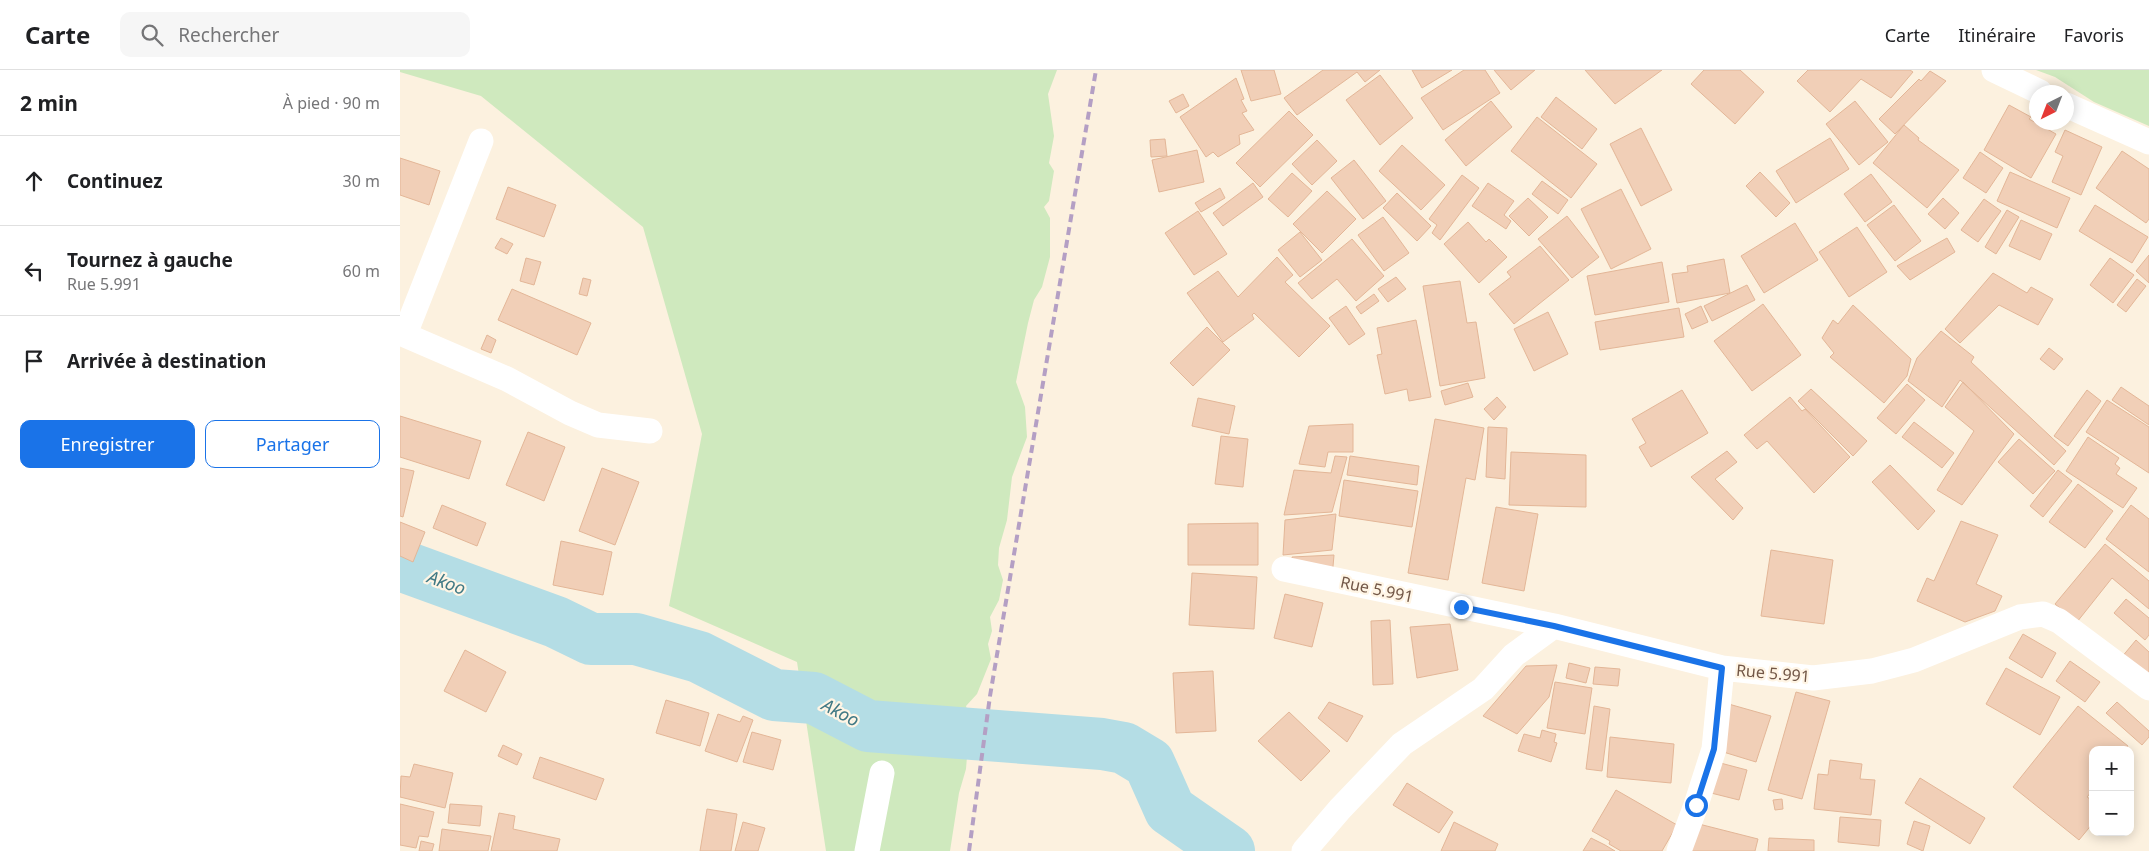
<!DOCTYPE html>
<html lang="fr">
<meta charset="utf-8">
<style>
:root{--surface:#fff;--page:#f6f6f6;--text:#202124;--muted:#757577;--line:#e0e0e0;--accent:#1a73e8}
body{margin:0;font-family:"Noto Sans",sans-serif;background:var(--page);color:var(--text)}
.controls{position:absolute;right:15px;bottom:15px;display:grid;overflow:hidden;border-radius:10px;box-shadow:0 2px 12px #0003}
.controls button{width:45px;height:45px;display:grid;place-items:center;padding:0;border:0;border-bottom:1px solid var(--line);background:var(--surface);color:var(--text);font:25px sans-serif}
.compass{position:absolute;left:1629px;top:15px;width:45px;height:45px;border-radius:50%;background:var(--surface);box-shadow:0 2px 12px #0003;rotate:222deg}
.stop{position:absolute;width:15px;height:15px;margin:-11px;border:4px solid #1a73e8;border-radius:50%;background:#fff}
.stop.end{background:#1a73e8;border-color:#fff;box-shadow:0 1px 5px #0008}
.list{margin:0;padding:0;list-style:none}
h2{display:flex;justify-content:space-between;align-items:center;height:65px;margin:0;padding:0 20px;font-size:21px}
h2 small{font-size:16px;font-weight:400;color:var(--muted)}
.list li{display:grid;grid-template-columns:32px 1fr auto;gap:15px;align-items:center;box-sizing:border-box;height:90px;padding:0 20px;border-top:1px solid var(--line)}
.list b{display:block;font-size:19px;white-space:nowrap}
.list p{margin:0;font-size:16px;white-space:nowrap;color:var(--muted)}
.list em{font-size:16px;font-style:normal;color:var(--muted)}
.actions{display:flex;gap:10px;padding:15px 20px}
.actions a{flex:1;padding:11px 0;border:1px solid var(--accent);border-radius:10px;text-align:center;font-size:18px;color:var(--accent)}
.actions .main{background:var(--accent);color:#fff}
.icon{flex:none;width:28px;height:28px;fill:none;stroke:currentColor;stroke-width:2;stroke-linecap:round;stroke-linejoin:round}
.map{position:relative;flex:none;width:1749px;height:781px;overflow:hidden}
header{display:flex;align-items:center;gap:30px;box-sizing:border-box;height:70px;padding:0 25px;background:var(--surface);border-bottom:1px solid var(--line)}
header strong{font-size:24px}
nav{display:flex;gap:28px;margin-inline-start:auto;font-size:18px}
.search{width:350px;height:45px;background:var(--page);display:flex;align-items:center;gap:12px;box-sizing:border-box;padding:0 18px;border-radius:10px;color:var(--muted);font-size:19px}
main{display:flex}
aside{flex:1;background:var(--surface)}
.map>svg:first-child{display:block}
.green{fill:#cfe9be}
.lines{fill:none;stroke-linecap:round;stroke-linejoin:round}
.river{stroke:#b4dde5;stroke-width:52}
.building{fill:#f1cfb7;stroke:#e3b697}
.minor{stroke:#fff;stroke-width:25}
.rail{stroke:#b49fc4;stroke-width:4;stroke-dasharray:8 5;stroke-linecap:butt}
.route{stroke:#1a73e8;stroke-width:6}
.labels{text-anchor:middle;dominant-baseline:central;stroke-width:4.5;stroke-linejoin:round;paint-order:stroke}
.street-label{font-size:16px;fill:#725747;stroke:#fff5e5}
.water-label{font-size:18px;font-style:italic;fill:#417985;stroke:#fff5e5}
</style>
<header>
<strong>Carte</strong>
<div class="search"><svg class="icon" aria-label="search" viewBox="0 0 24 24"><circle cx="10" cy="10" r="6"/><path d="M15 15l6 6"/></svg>Rechercher</div>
<nav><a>Carte</a><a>Itinéraire</a><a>Favoris</a></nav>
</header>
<main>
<aside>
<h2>2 min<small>À pied · 90 m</small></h2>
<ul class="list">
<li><svg class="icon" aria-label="ahead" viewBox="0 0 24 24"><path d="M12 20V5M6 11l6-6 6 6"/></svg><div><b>Continuez</b></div><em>30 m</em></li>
<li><svg class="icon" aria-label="left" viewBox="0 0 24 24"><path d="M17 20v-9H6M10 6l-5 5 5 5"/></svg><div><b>Tournez à gauche</b><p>Rue 5.991</p></div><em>60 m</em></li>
<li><svg class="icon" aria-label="arrive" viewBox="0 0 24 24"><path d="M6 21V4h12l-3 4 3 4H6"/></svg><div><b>Arrivée à destination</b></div></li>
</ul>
<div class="actions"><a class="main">Enregistrer</a><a>Partager</a></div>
</aside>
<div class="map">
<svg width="1749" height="781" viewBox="0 0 1749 781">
<rect width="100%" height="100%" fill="#fcf1df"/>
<path class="green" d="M0 0H657L648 24 654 66 649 93 654 101 649 131 644 137 650 148V187L642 217 634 230 628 253 616 312 625 337 627 367 612 407 607 450 599 478 598 495 603 510 599 530 590 547 592 561 588 574 591 589 577 624 566 636 570 649 566 699 559 723 550 781H426L397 592 269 536 302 364 243 157 81 26 0 2Z
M1636 0H1749V56L1694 32 1655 7Z"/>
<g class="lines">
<path class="river" d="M0 495 156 552 191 569H236L299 587 374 625 414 628 468 656 702 674 724 678 749 693 770 740 829 781"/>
</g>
<path class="building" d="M841 0H874L881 24 851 31Z
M923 0H980L965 12 957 2 897 45 884 28Z
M1012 0H1052L1022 18Z
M1064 0H1085L1100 23 1043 60 1021 28Z
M1094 0H1135L1111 20Z
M1185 0H1262L1215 34Z
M1304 0H1340L1364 22 1335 54 1291 14Z
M1408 0H1510L1513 2 1491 28 1461 9 1430 42 1397 11Z
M1530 1 1546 11 1495 64 1479 49 1519 9 1521 11Z
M980 5 1013 48 980 75 946 30Z
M836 8 844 29 841 30 847 41 842 43 854 60 839 65 840 74 818 87 813 82 806 87 780 47Z
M783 24 789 36 776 43 769 31Z
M1156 27 1197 59 1182 79 1141 47Z
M1091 31 1112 57 1066 96 1045 70Z
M1455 31 1488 72 1459 95 1426 54Z
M1609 35 1631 47 1629 49 1656 64 1631 108 1584 80Z
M889 41 913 65 860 117 836 93Z
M1137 47 1197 94 1171 128 1111 81Z
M1504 55 1519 68 1518 70 1559 100 1527 138 1473 93Z
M1241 58 1272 120 1241 136 1210 74Z
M1665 60 1702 77 1681 125 1652 112 1663 86 1655 82Z
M1430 68 1449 99 1396 133 1376 101Z
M765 69 767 86 751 87 750 70Z
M917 70 937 91 912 115 892 94Z
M1002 75 1045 115 1021 140 979 101Z
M797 80 804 112 759 122 752 90Z
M1722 81 1749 99V149L1746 153 1696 118Z
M1580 82 1603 98 1586 123 1563 108Z
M0 88 40 101 29 135 0 125Z
M954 90 986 131 963 149 931 108Z
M1360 102 1390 133 1376 147 1346 116Z
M1610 102 1670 128 1657 158 1597 131Z
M892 103 912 121 888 147 868 129Z
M1471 104 1492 132 1465 152 1444 124Z
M1062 105 1079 118 1040 170 1032 163 1037 155 1029 149Z
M1142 111 1168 130 1158 144 1132 124Z
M853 113 863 127 823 156 813 143Z
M1088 113 1114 131 1104 145 1111 151 1106 159 1072 136Z
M108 117 156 135 144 167 96 149Z
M820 118 825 128 801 142 795 133Z
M1221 119 1251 179 1211 199 1181 139Z
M927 121 956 149 922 183 893 154Z
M997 123 1031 156 1017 171 983 138Z
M1128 128 1148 147 1129 166 1109 146Z
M1543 128 1559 143 1545 159 1528 144Z
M1584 129 1601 141 1578 172 1561 160Z
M1494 135 1521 171 1495 191 1467 155Z
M1695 135 1748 167 1732 193 1679 161Z
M1607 140 1619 147 1596 184 1585 177Z
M798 141 827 184 794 205 765 163Z
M1167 146 1199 187 1172 208 1138 169Z
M983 147 1009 183 984 201 958 165Z
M1621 150 1652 164 1640 190 1609 176Z
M1068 152 1086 172 1089 169 1107 187 1079 213 1044 174Z
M1395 153 1418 190 1364 223 1341 186Z
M1457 157 1487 202 1449 227 1419 182Z
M900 162 922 190 900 207 878 180Z
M101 168 113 174 107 184 95 178Z
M1547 168 1555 182 1510 210 1497 196Z
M952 169 984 206 956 231 937 209 912 229 898 213Z
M1140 176 1169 210 1114 254 1089 224 1111 207 1107 202Z
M1749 185V213L1736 201Z
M877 187 893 205 885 212 930 256 899 287 854 243 852 245 854 249 823 272 787 223 818 201 838 227Z
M126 188 141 192 134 215 120 211Z
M1710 188 1734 205 1713 233 1690 215Z
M1324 189 1330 223 1277 233 1272 204 1288 202 1287 196Z
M1262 192 1269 232 1195 245 1187 206Z
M1593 203 1627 223 1631 217 1653 229 1638 255 1599 235 1560 273 1545 259Z
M996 207 1006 219 988 232 978 219Z
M183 208 191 210 187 226 179 224Z
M1737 209 1746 216 1726 242 1717 235Z
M1060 211 1067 253 1076 252 1085 308 1040 316 1023 216Z
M1347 215 1355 230 1312 251 1304 236Z
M112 219 191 253 177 285 98 250Z
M974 224 979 231 961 244 956 237Z
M1363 234 1401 285 1352 321 1314 271Z
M1453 235 1511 289 1507 306 1484 333 1430 287 1434 283 1422 268 1433 250 1438 254Z
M946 236 965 264 949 275 929 248Z
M1301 236 1308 252 1292 259 1285 244Z
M1279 238 1284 267 1200 280 1195 252Z
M1148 242 1168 284 1134 301 1114 259Z
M1016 250 1031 327 1009 331 1007 319 985 324 977 285 982 284 977 258Z
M807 257 830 280 793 316 770 293Z
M1541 261 1574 287 1571 292 1666 381 1654 395 1560 310 1542 337 1508 311 1517 288Z
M87 265 96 270 91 283 81 279Z
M1649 278 1663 289 1654 300 1640 289Z
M1563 312 1614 364 1562 435 1537 420 1574 361 1545 337Z
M1068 313 1073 327 1045 335 1041 321Z
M1507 314 1525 330 1496 364 1477 348Z
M1721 317 1749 336V355L1712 330Z
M1411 319 1467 371 1453 386 1398 331Z
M1282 320 1308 363 1251 397 1239 377 1246 373 1232 349Z
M1687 320 1701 331 1668 376 1654 366Z
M1097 327 1106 337 1094 350 1084 339Z
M1390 327 1402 341 1405 339 1450 387 1414 423 1367 371 1357 379 1344 365Z
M798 328 835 336 829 364 792 356Z
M1707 330 1749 357V403L1686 362Z
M0 346 81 371 69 409 0 387Z
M1035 349 1084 358 1075 410 1066 408 1048 510 1008 503Z
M1514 352 1554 383 1542 398 1502 367Z
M953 354V382H928L925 397 899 394 909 356Z
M1088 357 1107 358 1105 409 1086 407Z
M128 362 165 377 144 431 106 415Z
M821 366 848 369 843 417 815 414Z
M1688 367 1719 388 1715 394 1720 398 1716 404 1737 418 1723 438 1666 401Z
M1619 369 1655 401 1633 424 1598 392Z
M1327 381 1337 392 1315 409 1343 438 1333 450 1291 407Z
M1111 382 1186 385V437L1109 435Z
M935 386 947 387 932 442 884 445 894 400 931 403Z
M950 386 1019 396 1017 415 947 405Z
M1490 395 1535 441 1518 460 1472 412Z
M0 398 14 401 3 447 0 446Z
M202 398 239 412 215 475 179 461Z
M1658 400 1672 411 1643 447 1630 436Z
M944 410 1018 421 1012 457 939 446Z
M1678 414 1713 441 1685 478 1649 452Z
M42 435 86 453 77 476 33 458Z
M1731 435 1749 449V502L1706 469Z
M1096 437 1138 444 1124 521 1082 513Z
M936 444 932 480 883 485 885 450Z
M1561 451 1598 465 1576 514 1602 526 1595 541 1565 552 1517 531 1527 508 1534 511Z
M0 452 25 462 13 492 0 486Z
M858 453V495H788V454Z
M161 471 212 482 203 525 153 515Z
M1705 474 1749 511V539L1712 508 1677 552 1655 534Z
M1371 480 1433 490 1424 554 1361 546Z
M934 485 932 508 893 509 892 487Z
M792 503 857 507 854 559 789 555Z
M885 524 923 533 912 577 874 568Z
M1726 529 1749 548V565L1745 570 1714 543Z
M990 550 993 614 973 615 971 551Z
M1050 554 1058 600 1017 608 1010 557Z
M1623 564 1656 583 1642 608 1609 588Z
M1736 570 1749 582V612L1721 588Z
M65 580 106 602 86 642 44 621Z
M1670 591 1700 612 1685 632 1656 611Z
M1169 593 1190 598 1186 613 1166 608Z
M1157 595 1149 627 1117 664 1083 646 1126 596Z
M1195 597 1220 599 1218 616 1193 614Z
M1606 598 1660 627 1640 665 1586 634Z
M813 601 816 661 776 663 773 603Z
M1155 612 1192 618 1185 664 1147 658Z
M1396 622 1430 631 1402 729 1368 720Z
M266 630 309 643 300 676 256 663Z
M1318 631 1371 646 1356 692 1307 677Z
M929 632 963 646 947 672 918 648Z
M1717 632 1749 661V667L1742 675 1706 643Z
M1194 636 1210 639 1202 701 1186 699Z
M1678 636 1728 676 1725 680H1693V720L1687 727 1693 731V753L1679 770 1613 717Z
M889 642 930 681 901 711 858 671Z
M318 644 340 652 343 646 353 650 337 692 305 681Z
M1142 660 1156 664 1154 672 1157 673 1151 692 1118 681 1124 664 1140 668Z
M352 662 381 670 373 700 343 692Z
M1210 667 1274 674 1271 713 1207 707Z
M103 675 122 684 117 695 98 686Z
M140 687 204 709 196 730 133 708Z
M1309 690 1347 700 1339 730 1303 721Z
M1430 690 1462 694 1460 709 1475 710 1471 745 1414 739 1418 704 1428 705Z
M14 694 53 703 45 738 0 727 1 706 10 707Z
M1520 708 1585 748 1570 774 1505 733Z
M1007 713 1053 742 1039 763 993 735Z
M1216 720 1277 755 1262 781H1221L1209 774 1210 771 1192 761Z
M1382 729 1383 739 1375 740 1373 730Z
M0 734 34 742 28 767 19 766 16 778 0 775Z
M50 734 82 736 80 756 48 753Z
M307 739 337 744 331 781H300Z
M99 743 115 746 113 759 160 769 157 781H91Z
M1440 747 1481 750 1479 776 1438 772Z
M1287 751 1358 769 1355 781H1279Z
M1514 751 1530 756 1523 781 1507 774Z
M343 752 365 758 358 781H335Z
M1054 752 1098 774 1095 781H1041Z
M42 759 91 766 88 781H39Z
M1191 768 1205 775 1215 781H1183Z
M1369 768 1414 770V781H1368Z
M21 771 34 774 32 781H19Z"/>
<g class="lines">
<path class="minor" d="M1594 0 1640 22
M1666 35 1749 72
M0 263 107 309 170 343 198 355 250 361
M5 264 81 71
M884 499 1154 556 1322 598 1413 608 1472 601 1514 590 1620 547 1643 544 1659 551 1749 618
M467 781 482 703
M904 781 940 739 1002 674 1083 619 1114 585 1154 556
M1279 781 1296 735 1314 679 1322 598"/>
<path class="rail" d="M569 781 590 626 696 0"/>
</g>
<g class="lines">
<path class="route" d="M1061 537 1154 556 1322 598 1314 679 1296 735"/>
</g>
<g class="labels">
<g class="street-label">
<text transform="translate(977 519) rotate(12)">Rue 5.991</text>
<text transform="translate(1373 603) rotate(5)">Rue 5.991</text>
</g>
<g class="water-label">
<text transform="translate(47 512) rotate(20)">Akoo</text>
<text transform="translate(441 642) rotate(28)">Akoo</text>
</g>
</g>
</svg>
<div class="controls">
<button>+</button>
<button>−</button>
</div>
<svg class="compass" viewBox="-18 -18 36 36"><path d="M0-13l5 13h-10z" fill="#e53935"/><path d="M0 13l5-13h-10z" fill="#757577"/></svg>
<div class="stop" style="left:1296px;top:735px"></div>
<div class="stop end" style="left:1061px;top:537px"></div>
</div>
</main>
